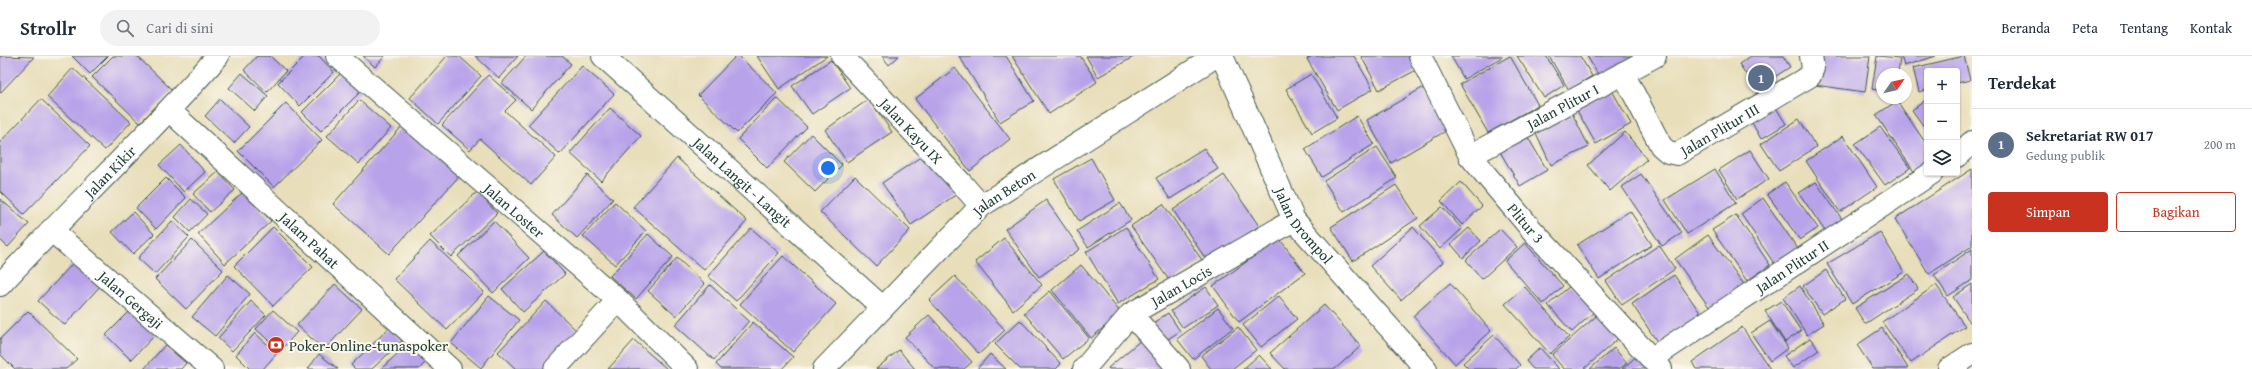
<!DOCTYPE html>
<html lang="id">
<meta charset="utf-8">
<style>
:root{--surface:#fff;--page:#f2f2f3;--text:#1f2937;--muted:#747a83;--line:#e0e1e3;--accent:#c8321e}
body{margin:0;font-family:"Gentium Book Plus",serif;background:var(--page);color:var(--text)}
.controls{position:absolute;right:12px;top:12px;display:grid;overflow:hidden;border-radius:4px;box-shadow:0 1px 3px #0004}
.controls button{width:36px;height:36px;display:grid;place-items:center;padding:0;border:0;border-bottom:1px solid var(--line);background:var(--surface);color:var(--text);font:20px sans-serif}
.compass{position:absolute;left:1876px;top:12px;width:36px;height:36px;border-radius:50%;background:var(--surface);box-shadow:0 1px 3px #0004;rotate:56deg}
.you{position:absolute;left:828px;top:112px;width:14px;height:14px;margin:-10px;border:3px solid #fff;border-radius:50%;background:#1a73e8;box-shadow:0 0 0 6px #1a73e833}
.badge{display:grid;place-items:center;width:26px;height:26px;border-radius:50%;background:var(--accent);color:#fff;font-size:13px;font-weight:700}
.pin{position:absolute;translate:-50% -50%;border:2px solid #fff;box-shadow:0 1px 4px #0006}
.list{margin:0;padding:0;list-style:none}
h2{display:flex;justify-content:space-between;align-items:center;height:52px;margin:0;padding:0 16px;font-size:17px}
h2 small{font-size:13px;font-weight:400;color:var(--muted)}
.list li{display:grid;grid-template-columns:26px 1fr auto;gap:12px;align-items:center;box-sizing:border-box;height:72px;padding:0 16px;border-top:1px solid var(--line)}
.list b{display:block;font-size:15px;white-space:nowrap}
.list p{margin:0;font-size:13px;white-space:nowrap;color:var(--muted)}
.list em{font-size:13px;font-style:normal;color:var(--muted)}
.actions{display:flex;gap:8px;padding:12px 16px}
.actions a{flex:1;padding:9px 0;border:1px solid var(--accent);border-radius:4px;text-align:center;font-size:14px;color:var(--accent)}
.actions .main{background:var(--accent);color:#fff}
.icon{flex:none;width:22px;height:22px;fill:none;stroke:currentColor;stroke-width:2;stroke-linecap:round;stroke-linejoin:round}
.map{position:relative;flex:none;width:1972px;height:313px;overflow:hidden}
header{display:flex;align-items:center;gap:24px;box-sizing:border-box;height:56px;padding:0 20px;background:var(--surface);border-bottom:1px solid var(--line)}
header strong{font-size:19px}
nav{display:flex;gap:22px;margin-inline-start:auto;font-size:14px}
.search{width:280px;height:36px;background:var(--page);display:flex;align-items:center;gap:10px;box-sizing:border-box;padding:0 14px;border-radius:22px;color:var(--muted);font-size:15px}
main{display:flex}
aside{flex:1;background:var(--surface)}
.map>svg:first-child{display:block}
.building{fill:#b8a2ea}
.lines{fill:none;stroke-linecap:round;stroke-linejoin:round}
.minor-casing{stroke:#3d5548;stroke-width:24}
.minor{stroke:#fff;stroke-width:22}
.labels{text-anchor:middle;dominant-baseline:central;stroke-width:4;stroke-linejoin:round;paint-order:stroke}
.street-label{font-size:15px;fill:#1f3d34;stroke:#fbf7ec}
.poi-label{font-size:15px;fill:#1f3d34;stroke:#fbf7ec;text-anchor:start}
</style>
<header>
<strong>Strollr</strong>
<div class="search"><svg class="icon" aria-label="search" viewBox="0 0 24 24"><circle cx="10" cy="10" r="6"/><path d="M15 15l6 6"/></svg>Cari di sini</div>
<nav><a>Beranda</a><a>Peta</a><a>Tentang</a><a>Kontak</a></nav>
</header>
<main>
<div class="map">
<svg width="1972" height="313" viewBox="0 0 1972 313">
<rect width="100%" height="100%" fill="#fbf7ec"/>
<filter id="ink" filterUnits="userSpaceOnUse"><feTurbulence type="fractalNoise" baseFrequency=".025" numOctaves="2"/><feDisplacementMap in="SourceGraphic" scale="8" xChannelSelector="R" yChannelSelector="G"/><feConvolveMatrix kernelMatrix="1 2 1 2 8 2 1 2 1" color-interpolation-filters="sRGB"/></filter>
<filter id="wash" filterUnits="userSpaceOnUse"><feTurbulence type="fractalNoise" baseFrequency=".012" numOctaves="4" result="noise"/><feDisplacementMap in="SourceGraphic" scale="16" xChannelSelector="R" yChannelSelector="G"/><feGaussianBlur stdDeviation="0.9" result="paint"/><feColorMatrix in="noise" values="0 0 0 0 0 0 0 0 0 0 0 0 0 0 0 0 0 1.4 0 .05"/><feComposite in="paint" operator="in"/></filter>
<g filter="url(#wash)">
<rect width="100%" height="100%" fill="#e8deba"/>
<g id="blocks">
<path class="building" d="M0 0 34 1 0 37Z
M72 0H108L90 18Z
M113 0H137L172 34 140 67 92 21Z
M257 0H270L286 15 267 36 244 14Z
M305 0H319L334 16 300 50 278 27Z
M363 0H385L375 11Z
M447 0H459L481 20 438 68 410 42Z
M475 0H518L499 22Z
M526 0H562L571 8 531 53 502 27Z
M736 0H739L777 37 737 77 698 39Z
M757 0H827L779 33Z
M882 0H899L889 9Z
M959 0H1006L1034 45 1000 66Z
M1012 0H1080L1097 26 1049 58Z
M1086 0H1135L1098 21Z
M1312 0H1354L1373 33 1337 54 1307 3Z
M1361 0H1414L1420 12 1379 34Z
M1451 0H1502V1L1464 23Z
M1510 0 1538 49 1488 77 1460 28Z
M1517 0H1546L1564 29 1544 42Z
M1549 0H1580L1592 20 1569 34Z
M1587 0H1636L1600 22Z
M1751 0H1783L1790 11 1756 33 1739 8Z
M1819 0H1870L1865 36 1815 29Z
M1877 0 1900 2 1898 18H1882V35L1872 33Z
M1901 0H1936L1904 10Z
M1964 0 1970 24 1957 27V15H1927V34L1919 36 1913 12Z
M831 4 850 32 812 58 792 30Z
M582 10 614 38 560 98 528 69Z
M73 12 131 66 105 94 47 41Z
M955 12 1010 83 970 115 915 43Z
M343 15 362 34 321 75 302 56Z
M242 17 268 40 255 55 229 32Z
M1311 18 1337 62 1312 77 1286 33Z
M488 19 516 44 505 55 556 101 531 129 480 83 470 94 442 69Z
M1424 31 1449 73 1391 107 1367 64Z
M1610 31 1631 68 1596 88 1575 51Z
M777 42 807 71 767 112 738 83Z
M41 43 90 90 24 158 0 135V86Z
M220 43 249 71 234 87 205 60Z
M869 43 892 76 847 106 825 74Z
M1927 43V75L1912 54Z
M359 44 391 72 359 108 327 80Z
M1897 45 1927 89V113L1917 120 1876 59Z
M286 47 322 84 274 131 238 95Z
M1775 50 1786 68 1761 83 1751 65Z
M610 52 641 80 601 125 570 97Z
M1572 57 1589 91 1551 109 1535 75Z
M1357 60 1374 88 1322 121 1305 93Z
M1799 63 1816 91 1779 115 1761 88Z
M405 67 461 118 389 198 333 148Z
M1880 71 1910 112 1885 129 1855 88Z
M1625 76 1647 103 1610 135 1588 109Z
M811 78 842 109 815 136 784 106Z
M1526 78 1547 114 1520 130 1499 94Z
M1843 80 1877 131 1840 156 1806 105Z
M181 89 205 116 184 136 159 109Z
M1377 91 1397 122 1344 156 1324 125Z
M1204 92 1218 113 1170 143 1156 122Z
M1750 94 1769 123 1737 143 1719 114Z
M928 96 957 138 911 169 882 127Z
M677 102 747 165 704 214 633 151Z
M1091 102 1115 144 1079 165 1054 123Z
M1715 113 1736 147 1687 178 1665 144Z
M1972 113V190L1929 218 1895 163Z
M218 116 235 134 210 156 193 138Z
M1641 118 1682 177 1662 190 1622 131Z
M587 119 613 143 577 182 552 159Z
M1224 119 1259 170 1207 205 1173 154Z
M855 120 910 174 876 210 820 156Z
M166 122 186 142 156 173 136 152Z
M1461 126 1482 150 1462 169 1441 145Z
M1785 126 1818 172 1800 184 1767 138Z
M1816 126 1846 169 1829 181 1799 137Z
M1396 129 1418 162 1353 205 1331 171Z
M244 135 271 165 225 208 198 178Z
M477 136 497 157 451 201 430 180Z
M1763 142 1798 193 1775 209 1741 158Z
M0 143 29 168 8 191 0 184Z
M191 143 207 158 190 176 175 161Z
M1046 144 1080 193 1039 221 1005 173Z
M615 146 646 175 615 209 583 180Z
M1120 147 1131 164 1088 191 1077 175Z
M1163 148 1202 204 1171 227 1131 170Z
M1442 151 1462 173 1440 193 1420 170Z
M1630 155 1652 189 1599 223 1577 189Z
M133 156 154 178 133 198 112 176Z
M1736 159 1770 209 1747 225 1712 174Z
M172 165 189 181 155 218 138 202Z
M494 165 529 202 493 237 458 200Z
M273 171 313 211 273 250 234 210Z
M1126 171 1159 223 1118 248 1086 196Z
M1413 171 1443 206 1401 244 1370 210Z
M751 172 779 197 736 245 708 220Z
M1469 172 1481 185 1463 202 1451 188Z
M1500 173 1517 191 1482 223 1466 204Z
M1880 176 1904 216 1852 248 1827 208Z
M648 178 673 201 636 243 610 220Z
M1708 179 1748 234 1714 258 1675 203Z
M1004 182 1042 229 1013 254 975 206Z
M1279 182 1305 217 1239 266 1213 230Z
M192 184 223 214 186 253 155 223Z
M430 185 484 236 447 274 394 223Z
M1525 187 1563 230 1543 248 1505 205Z
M1659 189 1675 213 1622 249 1606 225Z
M1972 193V224L1948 240 1934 219Z
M544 195 565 218 523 256 502 233Z
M783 200 836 248 793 296 740 248Z
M677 202 705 228 676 260 648 235Z
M75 205 101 229 65 269 38 245Z
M1081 209 1121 257 1091 282 1052 234Z
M1826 214 1845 243 1822 258 1803 230Z
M1909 218 1918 233 1865 268 1855 252Z
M228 219 250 238 215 280 192 261Z
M1674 219 1703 261 1660 290 1632 248Z
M955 220 1005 274 979 298 929 244Z
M1450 227 1491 275 1455 308 1413 260Z
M335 228 362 253 324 294 297 269Z
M1972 228V269L1953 241Z
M710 229 749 265 714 304 675 269Z
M1571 229 1595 255 1572 276 1548 249Z
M1936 229 1965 270 1911 307 1882 266Z
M1800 230 1824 268 1807 279 1783 242Z
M1206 231 1218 249 1183 272 1171 255Z
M1525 231 1569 281 1550 298 1505 248Z
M1050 235 1089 282 1063 303 1024 257Z
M489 240 519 264 481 312 451 287Z
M1279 240 1297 263 1261 291 1243 269Z
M251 245 266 259 232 295 218 282Z
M546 245 580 278 546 313H516L498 296Z
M1781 245 1801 275 1785 286 1765 255Z
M1324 249 1361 290 1335 313H1285L1270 297Z
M1218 252 1233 272 1193 303 1177 283Z
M132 253 156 278 131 304 106 279Z
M273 254 297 276 280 295 256 273Z
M28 255 77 303 66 313H15L0 298V283Z
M1602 255 1623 278 1584 313H1564L1552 299Z
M1168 257 1180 275 1165 285 1153 267Z
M929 259 972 306 964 313H935L905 281Z
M1020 264 1061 308 1056 313H1020L995 288Z
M1770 265 1788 292 1770 305 1751 277Z
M753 266 793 301 782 313H721L716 308Z
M1238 271 1256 294 1232 313H1211L1201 300Z
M1742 271 1770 313H1696L1692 306Z
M389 272 402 285 372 313H355L351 309Z
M1882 272 1908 312 1906 313H1873L1857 289Z
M255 277 277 297 263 313H250L236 299Z
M1494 279 1520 309 1516 313H1469L1463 307Z
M1810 282 1819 294 1793 312 1784 300Z
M634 284 667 313H608Z
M1141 284 1166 313H1109L1108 312Z
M411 285 429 303 419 313H381Z
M165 289 186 307 181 313H144Z
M1540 292 1559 313H1533L1526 305Z
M1614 292 1627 307 1619 313H1590Z
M899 294 915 313H876Z
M319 298 338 313H308Z
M990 298 1006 313H977Z
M1639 298 1652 313H1622Z
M1259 299 1272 313H1243Z"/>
</g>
</g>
<g filter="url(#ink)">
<use href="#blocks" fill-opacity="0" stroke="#3d5548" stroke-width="1"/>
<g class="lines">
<g class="minor-casing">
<g id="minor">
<path id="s1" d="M337 0 618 244 687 313"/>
<path id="s2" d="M603 0 882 251"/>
<path id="s3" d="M842 0 962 128 981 150"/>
<path id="s4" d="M1222 0 1294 164 1426 313"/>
<path id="s5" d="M1420 0 1470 100 1532 174 1661 313"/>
<path id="s6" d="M1623 17 1661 90 1668 96 1677 98 1810 20 1813 12 1811 0"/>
<path id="s7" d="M170 55 450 313"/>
<path id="s8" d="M1470 100 1655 0"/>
<path d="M1957 100 1972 86"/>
<path id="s9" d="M51 174 212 313"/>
<path id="s10" d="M0 229C72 151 149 79 218 0"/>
<path d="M1131 258 1179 313"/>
<path id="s11" d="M1651 303 1932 117"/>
<path d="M555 313 618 244"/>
<path id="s12" d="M824 313 981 150 1216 0"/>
<path id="s13" d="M1084 313 1131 258 1294 164"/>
<path d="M1949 313 1972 298"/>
</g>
</g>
<use href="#minor" class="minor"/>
</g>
</g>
<defs>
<g id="bank-disc" transform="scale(0.9)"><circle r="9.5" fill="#c8321e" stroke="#fbf7ec"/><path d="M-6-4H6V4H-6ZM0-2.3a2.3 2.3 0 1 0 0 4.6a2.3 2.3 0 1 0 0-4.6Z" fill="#fff"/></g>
</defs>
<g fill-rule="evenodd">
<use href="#bank-disc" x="276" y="289"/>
</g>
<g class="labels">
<g class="street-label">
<text stroke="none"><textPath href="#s8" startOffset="105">Jalan Plitur I</textPath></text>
<text stroke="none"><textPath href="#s6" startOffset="150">Jalan Plitur III</textPath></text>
<text stroke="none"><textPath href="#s3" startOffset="102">Jalan Kayu IX</textPath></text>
<text stroke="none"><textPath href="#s10" startOffset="158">Jalan Kikir</textPath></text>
<text stroke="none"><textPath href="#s2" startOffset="188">Jalan Langit - Langit</textPath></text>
<text stroke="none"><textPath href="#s12" startOffset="253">Jalan Beton</textPath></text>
<text stroke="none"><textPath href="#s1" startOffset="235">Jalan Loster</textPath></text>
<text stroke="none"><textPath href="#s5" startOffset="199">Plitur 3</textPath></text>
<text stroke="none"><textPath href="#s4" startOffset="189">Jalan Drompol</textPath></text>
<text stroke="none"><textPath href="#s7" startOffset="190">Jalam Pahat</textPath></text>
<text stroke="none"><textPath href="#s11" startOffset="169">Jalan Plitur II</textPath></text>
<text stroke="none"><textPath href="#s13" startOffset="130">Jalan Locis</textPath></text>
<text stroke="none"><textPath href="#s9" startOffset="106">Jalan Gergaji</textPath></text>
</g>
<g class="poi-label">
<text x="289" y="289">Poker-Online-tunaspoker</text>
</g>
</g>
</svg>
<div class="controls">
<button>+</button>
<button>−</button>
<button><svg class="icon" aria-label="layers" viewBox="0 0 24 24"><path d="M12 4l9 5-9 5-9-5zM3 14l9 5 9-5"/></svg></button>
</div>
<svg class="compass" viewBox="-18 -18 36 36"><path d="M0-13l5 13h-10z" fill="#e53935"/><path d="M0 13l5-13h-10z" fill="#747a83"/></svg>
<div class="you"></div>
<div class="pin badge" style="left:1761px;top:22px;background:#5c6f8a">1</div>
</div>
<aside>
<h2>Terdekat<small></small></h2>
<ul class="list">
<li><span class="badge" style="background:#5c6f8a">1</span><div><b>Sekretariat RW 017</b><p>Gedung publik</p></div><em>200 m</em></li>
</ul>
<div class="actions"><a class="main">Simpan</a><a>Bagikan</a></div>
</aside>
</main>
